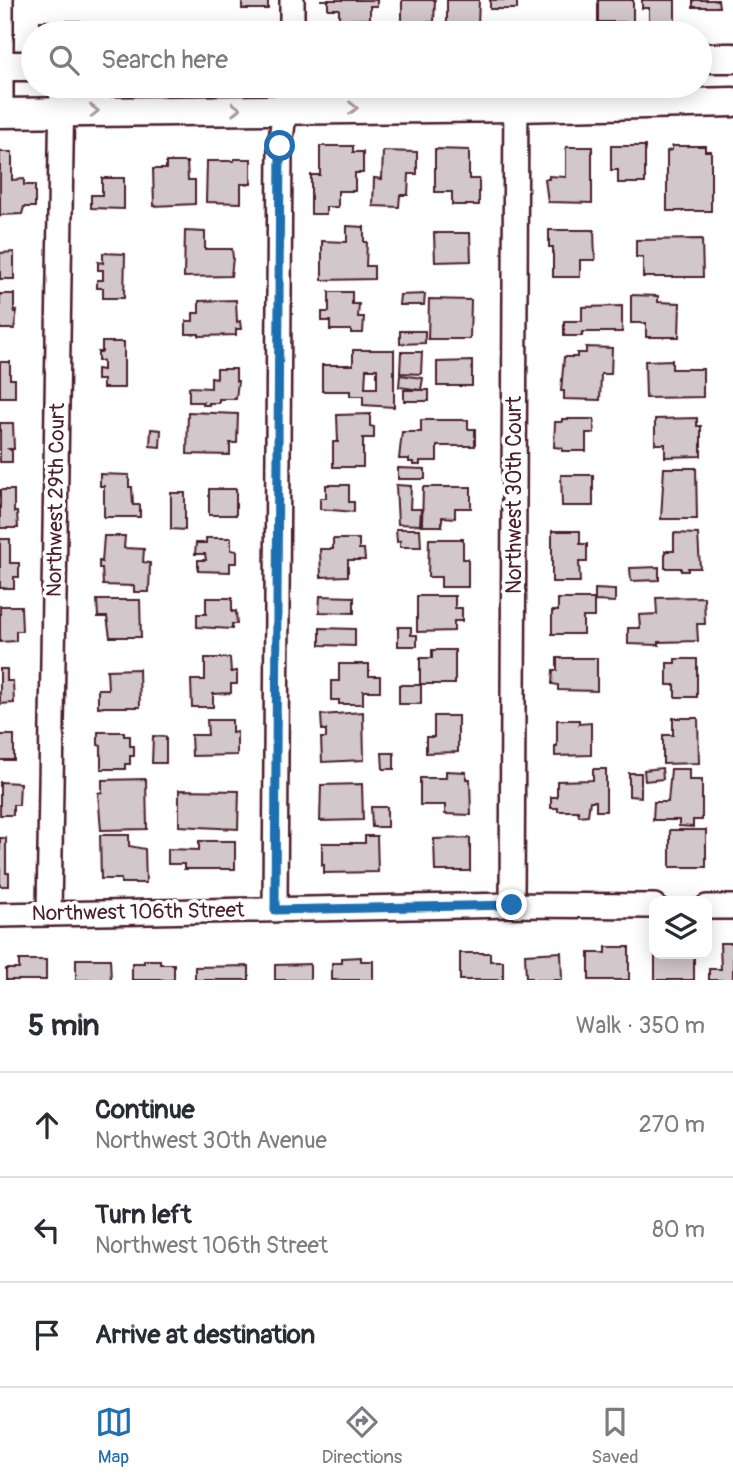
<!DOCTYPE html>
<meta charset="utf-8">
<style>
:root{--surface:#fff;--page:#f7f7f7;--text:#2b2b33;--muted:#7c7c81;--line:#e1e1e2;--accent:#1f6fb2}
body{margin:0;font-family:Pangolin,sans-serif;background:var(--page);color:var(--text)}
.controls{position:absolute;right:21px;bottom:21px;display:grid;overflow:hidden;border-radius:14px;box-shadow:0 4px 18px #0003}
.controls button{width:63px;height:63px;display:grid;place-items:center;padding:0;border:0;border-bottom:2px solid var(--line);background:var(--surface);color:var(--text);font:35px sans-serif}
.stop{position:absolute;width:21px;height:21px;margin:-16px;border:5px solid #1f6fb2;border-radius:50%;background:#fff}
.stop.end{background:#1f6fb2;border-color:#fff;box-shadow:0 2px 7px #0008}
.list{margin:0;padding:0;list-style:none}
h2{display:flex;justify-content:space-between;align-items:center;height:91px;margin:0;padding:0 28px;font-size:30px}
h2 small{font-size:23px;font-weight:400;color:var(--muted)}
.list li{display:grid;grid-template-columns:46px 1fr auto;gap:21px;align-items:center;box-sizing:border-box;height:105px;padding:0 28px;border-top:2px solid var(--line)}
.list b{display:block;font-size:26px;white-space:nowrap}
.list p{margin:0;font-size:23px;white-space:nowrap;color:var(--muted)}
.list em{font-size:23px;font-style:normal;color:var(--muted)}
.icon{flex:none;width:38px;height:38px;fill:none;stroke:currentColor;stroke-width:2;stroke-linecap:round;stroke-linejoin:round}
.map{position:relative;flex:none;width:733px;height:980px;overflow:hidden}
.search{position:absolute;background:var(--surface);box-shadow:0 4px 18px #0003;left:21px;right:21px;top:21px;height:77px;display:flex;align-items:center;gap:18px;box-sizing:border-box;padding:0 24px;border-radius:38px;color:var(--muted);font-size:26px}
.sheet{height:406px;background:var(--surface)}
nav{display:flex;justify-content:space-around;align-items:center;box-sizing:border-box;height:98px;border-top:2px solid var(--line);background:var(--surface);font-size:19px;color:var(--muted)}
nav a{display:grid;justify-items:center;gap:4px}
nav .on{color:var(--accent)}
.map>svg:first-child{display:block}
.building{fill:#d2c7cb;stroke:#4a1f2b;stroke-width:2;fill-rule:evenodd}
.lines{fill:none;stroke-linecap:round;stroke-linejoin:round}
.minor-casing{stroke:#4a1f2b;stroke-width:28}
.major-casing{stroke:#4a1f2b;stroke-width:33}
.minor{stroke:#fff;stroke-width:23}
.major{stroke:#fff;stroke-width:28}
.oneway{stroke:#ae9aa0}
.route{stroke:#1f6fb2;stroke-width:9}
.labels{text-anchor:middle;dominant-baseline:central;stroke-width:7;stroke-linejoin:round;paint-order:stroke}
.street-label{font-size:21px;fill:#4a1f2b;stroke:#fff}
</style>
<div class="map">
<svg width="733" height="980" viewBox="0 0 733 980">
<rect width="100%" height="100%" fill="#fff"/>
<filter id="ink" filterUnits="userSpaceOnUse"><feTurbulence type="fractalNoise" baseFrequency=".0143" numOctaves="2"/><feDisplacementMap in="SourceGraphic" scale="14" xChannelSelector="R" yChannelSelector="G"/><feConvolveMatrix kernelMatrix="1 2 1 2 8 2 1 2 1" color-interpolation-filters="sRGB"/></filter>
<g filter="url(#ink)">
<path class="building" d="M242 0H268V9H242Z
M320 0H377V6H370V19L339 20V9H328V0Z
M402 0H435L434 22H402Z
M447 0H479L478 25 447 24Z
M490 0H517V9H490Z
M598 0H633V22H598Z
M642 0H675V21H649V8H642Z
M693 0H718L719 7H693Z
M40 21H80V33H40Z
M320 146H353V152H363V173H355V191H338V207H326V214H311V175H320Z
M611 146H645V183H618V170H611Z
M672 146H705V151H711V211H667V151L672 150Z
M566 147H592V203L548 202 545 179H549V176L566 177Z
M435 149 469 150V179H479V205H452V192H435Z
M383 151 417 152V174H409L408 195H400L399 207 373 206 374 178 382 179Z
M0 152H12V180L24 179V185H35V207H24L22 214 1 215 0 217Z
M234 159H251V184H241V203L206 202 207 161H234Z
M166 162H187L188 180H195V204L154 206 153 169H166Z
M102 178H124V209L91 208V195H102Z
M347 226 364 227V242H367L366 266H374V279L322 280V241L347 242Z
M549 230H594L595 260H580V277H553V247H549Z
M185 231 205 232V249H232L233 258 231 276 184 277Z
M434 233H470L471 261 435 262Z
M702 239 703 277H643V257H636V240Z
M14 252V279H0V253Z
M103 253 125 254 124 298H103V288H97V280H103V270H98V262L103 263Z
M329 292H352V304H359L358 317H364L363 333H351V330H330V321H322V312H329Z
M0 294H14V312L17 311 14 329H0Z
M425 294 424 305H399L400 295Z
M631 295 658 296V302L680 303 679 337H646V323H631Z
M429 299 471 300 470 339H428Z
M236 300 237 322 240 321 241 329H236V335L199 336V334H186V321H193V313H199V301Z
M622 306V332H582V336H564V321H582V307Z
M400 331H425V343L400 344Z
M102 342H124V388H103V380H97V369L103 370V361H98V352H102Z
M586 347 612 348 611 374H601L600 400 564 399V391H561L564 357H577V353H586Z
M353 350H394V407L363 405V396H350V391H322V365H353ZM366 369H377V388H365Z
M401 352H422L421 374 400 373Z
M672 360V369H703V397L646 398 645 361Z
M472 361V386H437V362Z
M0 362H10V379H15V397H0Z
M217 369H236V381H238L236 399H219V403H209V405H203V402H189V387L211 388V377L217 378Z
M400 375 423 378 421 390 399 387Z
M404 390H429V401H404Z
M188 412 238 414 237 443H230V455L187 454Z
M370 414V426L374 427V438H363V467H333V442H338L337 415Z
M697 418V426H701V456L665 457V444H655V419Z
M562 419H594V433H586V451H562V448L554 447 555 422H562Z
M421 420H468V429H475V446H437V461H420V465H413V462H409V459H399L402 432H421Z
M0 423H13L14 449H9L12 451V462H0Z
M151 429 161 430 160 447 150 446Z
M398 468 425 469V479H398Z
M664 468H696L697 519H661Z
M100 474 129 475V487H132L133 505H140V517H104V486H100Z
M561 475H593V506H562Z
M326 485H349V502H354V512L320 509V498H326Z
M396 485 411 486 410 509H421L420 525 398 524Z
M423 487H471V508H455V518L442 517V526H422Z
M209 489H236V515H209Z
M0 490H14V512H17L18 528H0Z
M171 493H185V530L171 529Z
M396 529H420L421 547H400V541L397 542Z
M552 531H580V544H587V562H579L580 582H552Z
M674 533 698 534 700 568H688V571H681V568H665V551H674Z
M104 536H125L124 548 144 549 143 562 150 563 149 592H134V586L103 585 102 568H99V561L102 562Z
M206 538H231V550L237 551V563H230V572L198 571V560H206L205 554H195L196 543H206Z
M0 539H10V563H19V577H14V588H0Z
M333 539H359V549H364L365 560H348V576L321 577 320 549H333Z
M429 539H463V559H468V587H441V577H428Z
M659 567V580L631 581 630 568Z
M595 589 615 590V602L595 601Z
M320 596 354 597V613L319 612Z
M417 596H455V608H462V621H454V631L417 632Z
M704 597 705 624H697L698 641 659 642V645L628 644V628H640L639 615 657 614 656 598Z
M206 598H232V612L236 611 237 624H232V629L197 627V614H206Z
M558 599H594V617H583V634H552V611H558Z
M97 600H140L141 637H110L107 617H98Z
M0 606H21L22 631H16V641L0 642Z
M398 627H411V635H417V646H398Z
M320 628 355 629V646L320 645Z
M432 650H455V684H420V658H432Z
M205 658H230L231 672 237 671V684H231V693L213 694V707H192L191 680H205Z
M557 658H597V691L558 690V685L552 684 553 670H557Z
M675 659H697V697H675V685H667V663H675Z
M339 664H369V676H380V691H363V704H339V700H331V681H339Z
M0 669H7V681H13L14 703 0 704Z
M139 669 140 707H98V689H108L107 670Z
M399 685H421V704H399Z
M363 712 364 760 322 762 321 738H326V730H322L321 715Z
M434 716H458V752L426 753V737H434Z
M673 718H698L699 763 663 764V735H673Z
M207 720H232V733L237 732V755L192 756 191 735H208Z
M557 720H579V724L591 723V755L555 756V746H557Z
M98 732H124V736H130V746H134V756H130V764H125V769H101V746L98 745Z
M0 735H14V760H0Z
M153 736 166 737V763H152Z
M382 753H394V769H383Z
M662 768 663 779 645 781 644 770Z
M593 769H606V811H596V801H590L588 815 579 816 578 811H558V808H551V797H557V781L593 780Z
M671 769H689V780H702V820H693V827L679 826V820H653L654 802H668Z
M446 771 466 772V779H470L471 815 445 814V805H420V778H446Z
M629 773H641V797L629 796Z
M146 779 147 829 101 830 98 793 102 792V780Z
M0 782 20 783 19 805H13V815H0Z
M362 784 363 820 320 821 321 785Z
M179 790 239 791 238 829 179 826Z
M371 807H387V827H372Z
M670 830H706V867H670Z
M100 835H129V846L145 849 146 883H121V879H101Z
M365 836H377L378 872 324 873V865H322V843H365Z
M0 838H6V873H9V886H0Z
M470 838V871H435L434 839Z
M199 841H235V869H184V864H168V849L199 850Z
M720 943H733V980H709V969H721Z
M606 947H629V980H589V953H606Z
M561 952 562 980H531V978H526L525 954Z
M460 953H490V961H503V980H460Z
M655 954H694V980H655Z
M361 957V961H373V980H332V963H342V958Z
M76 959H110L111 980H76Z
M19 960H46V980H6V969H19Z
M144 960H160V964H174V980H132V963H144Z
M310 964V980H275V965Z
M249 966V980H195V967Z"/>
<g class="lines">
<g class="minor-casing">
<path id="minor" d="M1 0V113
M292 33V0
M512 905 516 86
M707 907H733
M275 910 280 146 288 86
M49 914 62 86
M0 915 512 905 654 906"/>
</g>
<g class="major-casing">
<path id="major" d="M700 58H733
M0 66H33
M0 113 516 107 733 102"/>
</g>
<use href="#minor" class="minor"/>
<use href="#major" class="major"/>
</g>
<defs><path id="oneway-chevron" d="M-2-3.5L2.5 0L-2 3.5" fill="none" stroke-width="1.6" stroke-linecap="round" stroke-linejoin="round" transform="scale(1.75)"/></defs>
<g class="oneway">
<use href="#oneway-chevron" transform="translate(353 108)"/>
<use href="#oneway-chevron" transform="translate(236 109) rotate(-1)"/>
<use href="#oneway-chevron" transform="translate(94 111) rotate(-1)"/>
</g>
</g>
<g class="lines" filter="url(#ink)">
<path class="route" d="M280 146 275 910 512 905"/>
</g>
<g class="labels">
<g class="street-label">
<text transform="translate(514 495) rotate(-90)">Northwest 30th Court</text>
<text transform="translate(56 500) rotate(-89)">Northwest 29th Court</text>
<text transform="translate(138 912) rotate(-1)">Northwest 106th Street</text>
</g>
</g>
</svg>
<div class="controls">
<button><svg class="icon" aria-label="layers" viewBox="0 0 24 24"><path d="M12 4l9 5-9 5-9-5zM3 14l9 5 9-5"/></svg></button>
</div>
<div class="stop" style="left:280px;top:146px"></div>
<div class="stop end" style="left:512px;top:905px"></div>
<div class="search"><svg class="icon" aria-label="search" viewBox="0 0 24 24"><circle cx="10" cy="10" r="6"/><path d="M15 15l6 6"/></svg>Search here</div>
</div>
<section class="sheet">
<h2>5 min<small>Walk · 350 m</small></h2>
<ul class="list">
<li><svg class="icon" aria-label="ahead" viewBox="0 0 24 24"><path d="M12 20V5M6 11l6-6 6 6"/></svg><div><b>Continue</b><p>Northwest 30th Avenue</p></div><em>270 m</em></li>
<li><svg class="icon" aria-label="left" viewBox="0 0 24 24"><path d="M17 20v-9H6M10 6l-5 5 5 5"/></svg><div><b>Turn left</b><p>Northwest 106th Street</p></div><em>80 m</em></li>
<li><svg class="icon" aria-label="arrive" viewBox="0 0 24 24"><path d="M6 21V4h12l-3 4 3 4H6"/></svg><div><b>Arrive at destination</b></div></li>
</ul>
</section>
<nav>
<a class="on"><svg class="icon" aria-label="map" viewBox="0 0 24 24"><path d="M3 6l6-2 6 2 6-2v14l-6 2-6-2-6 2zM9 4v14M15 6v14"/></svg>Map</a>
<a><svg class="icon" aria-label="directions" viewBox="0 0 24 24"><path d="M12 3l9 9-9 9-9-9zM9 14v-3h6M13 9l2 2-2 2"/></svg>Directions</a>
<a><svg class="icon" aria-label="saved" viewBox="0 0 24 24"><path d="M7 4h10v16l-5-4-5 4z"/></svg>Saved</a>
</nav>
